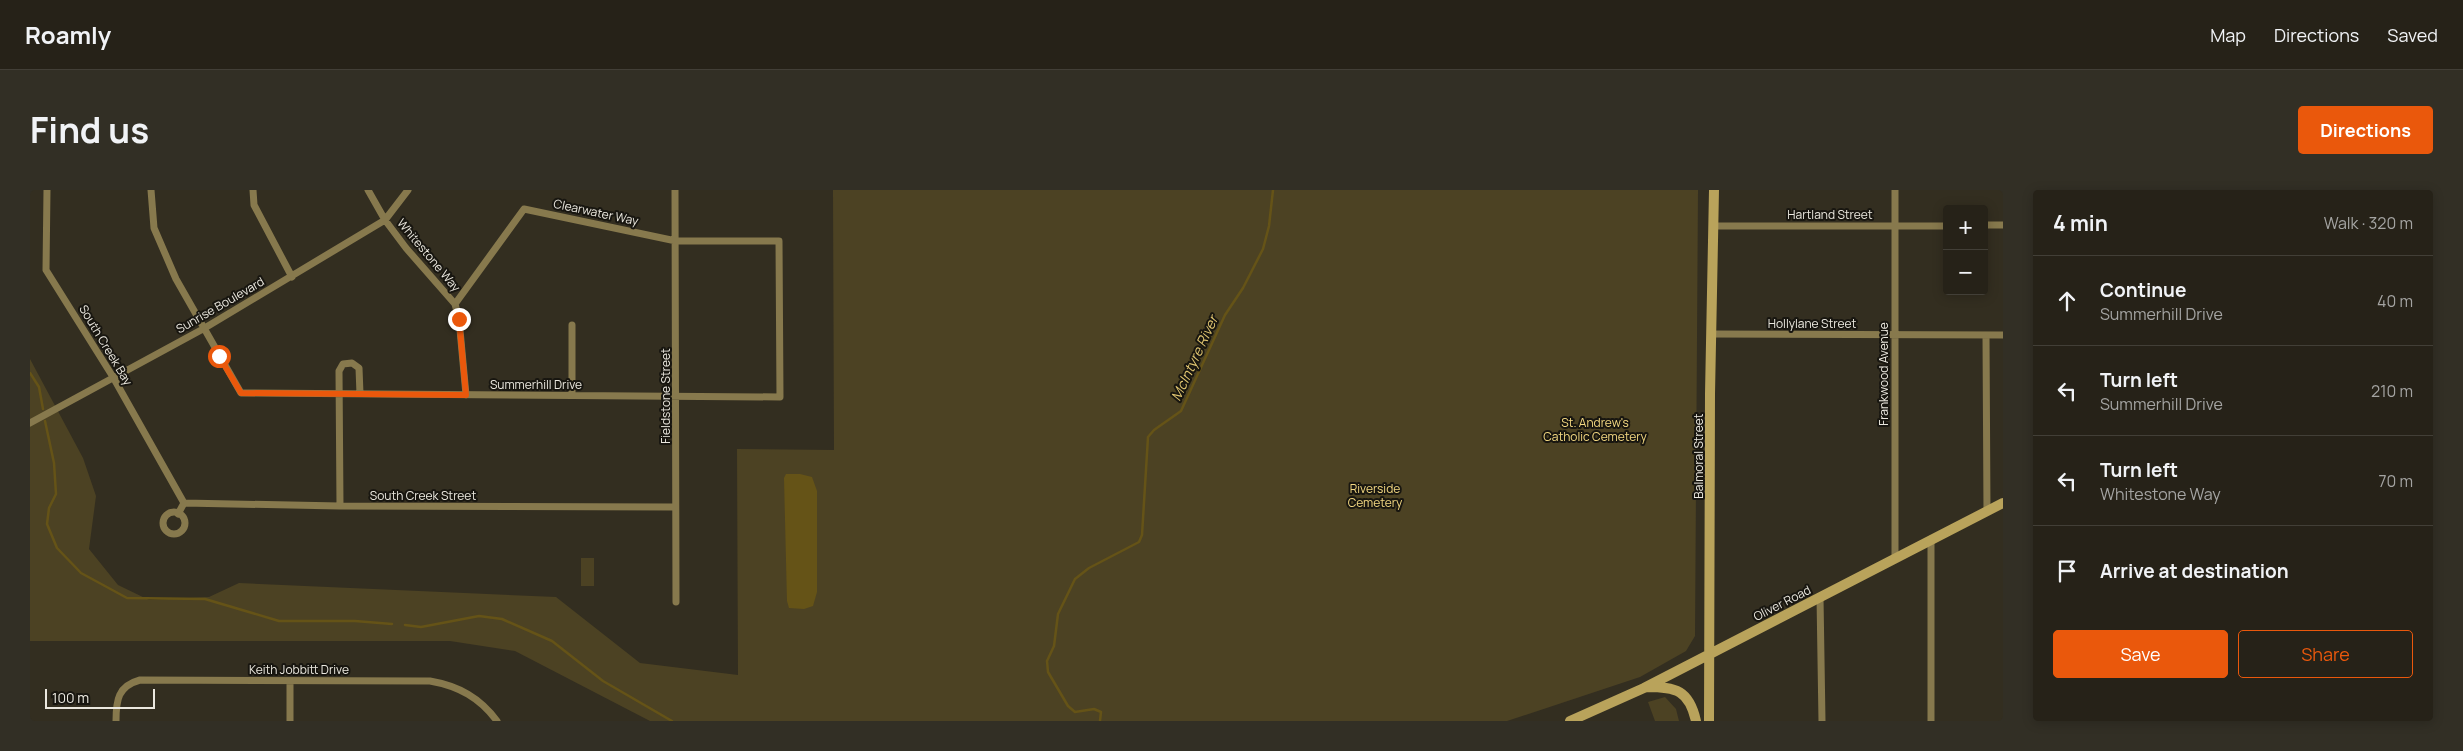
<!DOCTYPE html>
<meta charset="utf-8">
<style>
:root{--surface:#262218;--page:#322f25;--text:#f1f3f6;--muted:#a4a4a2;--line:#423f37;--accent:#ea580c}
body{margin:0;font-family:Manrope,sans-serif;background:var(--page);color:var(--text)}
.controls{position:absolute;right:15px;top:15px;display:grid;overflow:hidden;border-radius:5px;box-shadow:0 2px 12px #0003}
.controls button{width:45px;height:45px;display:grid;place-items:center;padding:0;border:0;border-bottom:1px solid var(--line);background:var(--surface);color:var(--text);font:25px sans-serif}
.scale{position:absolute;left:15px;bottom:12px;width:110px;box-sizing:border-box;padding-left:5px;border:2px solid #ebe8df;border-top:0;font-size:14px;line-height:18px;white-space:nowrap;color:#ebe8df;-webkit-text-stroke:4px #181610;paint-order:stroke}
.stop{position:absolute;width:15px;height:15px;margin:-11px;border:4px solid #ea580c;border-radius:50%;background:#fff}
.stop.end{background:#ea580c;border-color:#fff;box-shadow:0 1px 5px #0008}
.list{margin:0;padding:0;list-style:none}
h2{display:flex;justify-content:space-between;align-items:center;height:65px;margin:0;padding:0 20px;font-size:21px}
h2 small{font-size:16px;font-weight:400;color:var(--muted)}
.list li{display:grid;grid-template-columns:32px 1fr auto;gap:15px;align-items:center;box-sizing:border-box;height:90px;padding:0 20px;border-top:1px solid var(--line)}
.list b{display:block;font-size:19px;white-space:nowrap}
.list p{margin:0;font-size:16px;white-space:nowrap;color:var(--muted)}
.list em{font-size:16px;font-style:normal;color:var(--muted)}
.actions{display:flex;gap:10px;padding:15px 20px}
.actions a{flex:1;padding:11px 0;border:1px solid var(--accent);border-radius:5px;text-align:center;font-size:18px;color:var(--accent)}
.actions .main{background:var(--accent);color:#fff}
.icon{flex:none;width:28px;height:28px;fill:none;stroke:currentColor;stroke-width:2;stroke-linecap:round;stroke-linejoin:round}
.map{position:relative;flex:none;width:1973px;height:531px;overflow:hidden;border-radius:5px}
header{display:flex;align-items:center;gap:30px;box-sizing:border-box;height:70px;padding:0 25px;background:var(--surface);border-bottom:1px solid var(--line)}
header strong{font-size:24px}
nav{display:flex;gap:28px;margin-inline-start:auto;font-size:18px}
.intro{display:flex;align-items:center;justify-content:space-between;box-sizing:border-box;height:120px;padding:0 30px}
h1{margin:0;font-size:35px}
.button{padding:12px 22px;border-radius:5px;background:var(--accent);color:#fff;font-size:18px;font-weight:700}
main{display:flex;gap:30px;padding:0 30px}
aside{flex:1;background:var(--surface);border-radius:5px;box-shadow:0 2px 12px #0003}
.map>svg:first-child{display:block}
.green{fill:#4c4223}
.water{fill:#655317}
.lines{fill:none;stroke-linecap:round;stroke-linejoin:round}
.stream{stroke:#655317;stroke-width:2.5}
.street{stroke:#87794d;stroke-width:7}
.secondary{stroke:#b9a35b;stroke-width:10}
.route{stroke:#ea580c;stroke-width:6}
.labels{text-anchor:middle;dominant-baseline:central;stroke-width:4;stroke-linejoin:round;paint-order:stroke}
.street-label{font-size:12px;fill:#ebe8df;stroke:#181610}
.park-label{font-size:12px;fill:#f4d982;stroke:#181610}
.water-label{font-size:14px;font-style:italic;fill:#e2c771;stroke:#181610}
</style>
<header>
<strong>Roamly</strong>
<nav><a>Map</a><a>Directions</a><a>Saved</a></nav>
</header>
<div class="intro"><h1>Find us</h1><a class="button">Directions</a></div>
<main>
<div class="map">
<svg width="1973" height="531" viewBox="0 0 1973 531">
<rect width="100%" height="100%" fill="#332e20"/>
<path class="green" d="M803 0H1668L1665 446 1656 461 1610 487 1477 531H620L485 461 420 451H0V169L53 268 66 306 59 359 88 395 119 410 179 407 209 393 526 407 610 473 708 485 707 259 804 260Z
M551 368H564V396H551Z
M1635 507 1646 519 1649 531H1625L1618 512Z"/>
<path class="water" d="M756 284H770L782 287 787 301V402L783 416 774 419 759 418 757 411 754 288Z"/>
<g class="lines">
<path class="stream" d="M0 183 9 197 13 219
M15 231 24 273 26 304 19 318 17 334 27 358 51 383 97 408 175 409 249 431H325L362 434
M375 435 391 437 449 426 472 429 522 451 573 491 642 531
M1070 531 1071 522 1064 519 1045 522 1038 516 1018 482 1017 471 1024 456 1028 424 1045 389 1059 378 1109 352 1112 345 1118 247 1124 240 1151 221 1195 125 1213 98 1233 59 1239 36 1243 0"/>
<path class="street" d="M17 0 16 80 83 187 154 313
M121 0 124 38 146 89 211 203 750 207 749 51H646L494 19 425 114
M223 0 224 15 262 87
M338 0 355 30 376 58 425 114 429 129 436 205
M645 0 646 412
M1865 0V368
M1954 35H1973
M1684 36H1917
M542 135V205
M1681 144 1973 145
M1956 145 1957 321
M0 233 173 139 355 30 378 0
M310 316 309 181 313 174 322 173 329 178 330 204
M133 333a11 11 0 1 1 22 0a11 11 0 1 1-22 0Z
M148 324 154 313 310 316 645 317
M1901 349V531
M1790 407 1792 531
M86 531C86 510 88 496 110 490L400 491C429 496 450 508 467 531
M260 531V491"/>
<path class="secondary" d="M1617 497C1646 497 1659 500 1666 531
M1540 531 1614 498 1973 313
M1679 531 1680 204 1684 0"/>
</g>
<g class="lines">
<path class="route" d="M189 166 211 203 436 205 429 129"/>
</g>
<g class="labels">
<g class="street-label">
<text transform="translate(566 22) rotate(12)">Clearwater Way</text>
<text x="1800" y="24">Hartland Street</text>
<text transform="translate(399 65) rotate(50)">Whitestone Way</text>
<text transform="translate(190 115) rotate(-30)">Sunrise Boulevard</text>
<text x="1782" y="133">Hollylane Street</text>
<text transform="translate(76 155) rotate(59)">South Creek Bay</text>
<text transform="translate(1853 184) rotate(-90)">Frankwood Avenue</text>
<text x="506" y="194">Summerhill Drive</text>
<text transform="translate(635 206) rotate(-90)">Fieldstone Street</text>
<text transform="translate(1668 266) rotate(-90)">Balmoral Street</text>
<text x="393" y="305">South Creek Street</text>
<text transform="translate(1752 413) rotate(-27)">Oliver Road</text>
<text x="269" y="479">Keith Jobbitt Drive</text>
</g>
<g class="park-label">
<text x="1565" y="232">St. Andrew's<tspan x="1565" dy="14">Catholic Cemetery</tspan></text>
<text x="1345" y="298">Riverside<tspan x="1345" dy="14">Cemetery</tspan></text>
</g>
<g class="water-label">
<text transform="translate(1164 168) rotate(-65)">McIntyre River</text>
</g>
</g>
</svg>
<div class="controls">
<button>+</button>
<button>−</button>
</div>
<div class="scale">100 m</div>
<div class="stop" style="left:189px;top:166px"></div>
<div class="stop end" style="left:429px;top:129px"></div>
</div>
<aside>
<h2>4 min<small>Walk · 320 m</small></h2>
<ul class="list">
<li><svg class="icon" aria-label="ahead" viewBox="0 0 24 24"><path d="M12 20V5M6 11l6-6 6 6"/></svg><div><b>Continue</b><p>Summerhill Drive</p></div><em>40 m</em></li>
<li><svg class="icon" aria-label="left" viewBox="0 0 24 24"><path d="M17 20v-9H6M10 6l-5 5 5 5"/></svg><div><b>Turn left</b><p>Summerhill Drive</p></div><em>210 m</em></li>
<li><svg class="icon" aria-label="left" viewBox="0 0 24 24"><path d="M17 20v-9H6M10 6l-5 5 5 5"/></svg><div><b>Turn left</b><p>Whitestone Way</p></div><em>70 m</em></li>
<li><svg class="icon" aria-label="arrive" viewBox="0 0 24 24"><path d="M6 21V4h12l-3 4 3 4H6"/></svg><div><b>Arrive at destination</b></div></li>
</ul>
<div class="actions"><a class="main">Save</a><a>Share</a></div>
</aside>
</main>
